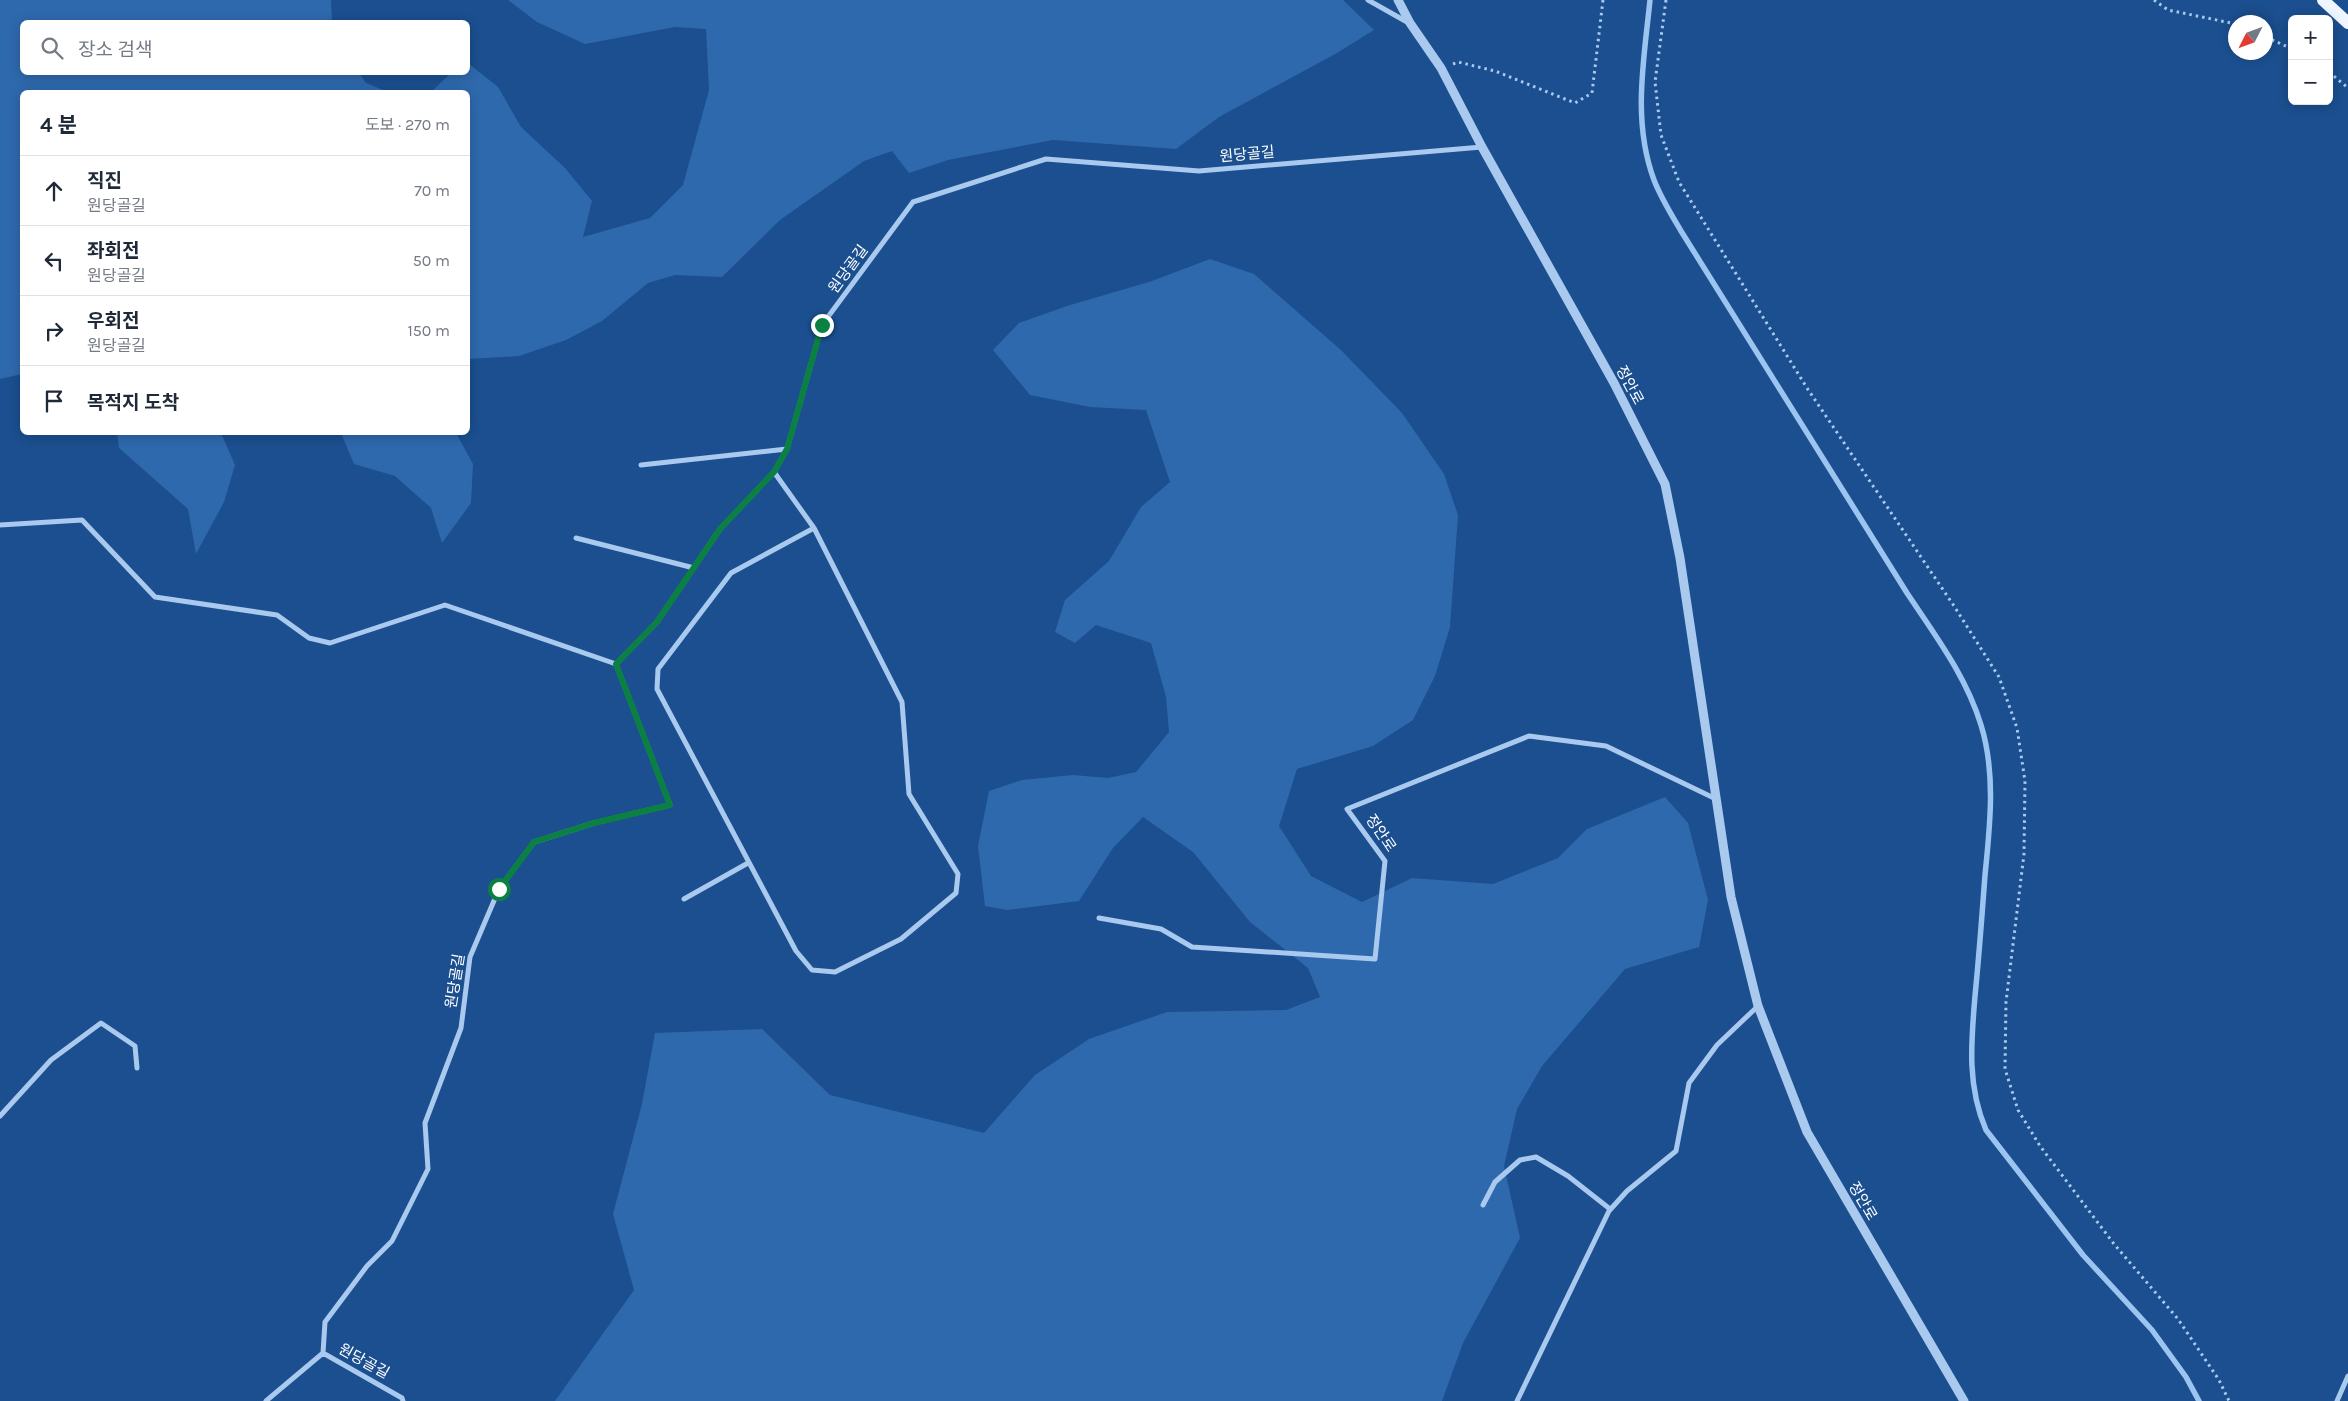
<!DOCTYPE html>
<html lang="ko">
<meta charset="utf-8">
<style>
:root{--surface:#fff;--page:#f2f2f3;--text:#1f2937;--muted:#747a83;--line:#e0e1e3}
body{margin:0;font-family:Karla,"Noto Sans KR",sans-serif;background:var(--page);color:var(--text)}
.controls{position:absolute;right:15px;top:15px;display:grid;overflow:hidden;border-radius:8px;box-shadow:0 2px 12px #0003}
.controls button{width:45px;height:45px;display:grid;place-items:center;padding:0;border:0;border-bottom:1px solid var(--line);background:var(--surface);color:var(--text);font:25px sans-serif}
.compass{position:absolute;left:2228px;top:15px;width:45px;height:45px;border-radius:50%;background:var(--surface);box-shadow:0 2px 12px #0003;rotate:228deg}
.stop{position:absolute;width:15px;height:15px;margin:-11px;border:4px solid #0b8043;border-radius:50%;background:#fff}
.stop.end{background:#0b8043;border-color:#fff;box-shadow:0 1px 5px #0008}
.list{margin:0;padding:0;list-style:none}
h2{display:flex;justify-content:space-between;align-items:center;height:65px;margin:0;padding:0 20px;font-size:21px}
h2 small{font-size:16px;font-weight:400;color:var(--muted)}
.list li{display:grid;grid-template-columns:32px 1fr auto;gap:15px;align-items:center;box-sizing:border-box;height:70px;padding:0 20px;border-top:1px solid var(--line)}
.list b{display:block;font-size:19px;white-space:nowrap}
.list p{margin:0;font-size:16px;white-space:nowrap;color:var(--muted)}
.list em{font-size:16px;font-style:normal;color:var(--muted)}
.icon{flex:none;width:28px;height:28px;fill:none;stroke:currentColor;stroke-width:2;stroke-linecap:round;stroke-linejoin:round}
.map{position:relative;flex:none;width:2348px;height:1401px;overflow:hidden}
.search{position:absolute;background:var(--surface);box-shadow:0 2px 12px #0003;left:20px;top:20px;width:450px;height:55px;display:flex;align-items:center;gap:12px;box-sizing:border-box;padding:0 18px;border-radius:8px;color:var(--muted);font-size:19px}
.panel{position:absolute;background:var(--surface);box-shadow:0 2px 12px #0003;left:20px;top:90px;width:450px;height:345px;border-radius:8px}
.map>svg:first-child{display:block}
.green{fill:#2e69ad}
.lines{fill:none;stroke-linecap:round;stroke-linejoin:round}
.stream{stroke:#9cc4f0;stroke-width:5.5}
.path{stroke:#a9c9ee;stroke-width:3;stroke-dasharray:2.5 4;stroke-linecap:butt}
.minor{stroke:#a9c9ee;stroke-width:5}
.tertiary{stroke:#a9c9ee;stroke-width:9}
.primary{stroke:#f0f6ff;stroke-width:12}
.route{stroke:#0b8043;stroke-width:6}
.labels{text-anchor:middle;dominant-baseline:central;stroke-width:4;stroke-linejoin:round;paint-order:stroke}
.street-label{font-size:15px;fill:#fff;stroke:#1b4f8f}
</style>
<div class="map">
<svg width="2348" height="1401" viewBox="0 0 2348 1401">
<rect width="100%" height="100%" fill="#1b4f8f"/>
<path class="green" d="M0 0H331L332 22H22V72L359 73 366 83 388 92H22V374L0 379Z
M508 0H1343L1374 30 1337 53 1219 117 1176 149 1053 140 948 160 909 173 892 151 864 161 780 220 722 277 675 275 648 283 602 321 566 340 519 356 468 359V92H431L451 73 468 72V63L498 87 521 127 565 168 592 201 583 237 650 218 683 185 709 90 706 29 675 27 585 44 537 22Z
M1210 259 1254 274 1341 350 1402 413 1444 474 1458 515 1450 627 1435 676 1413 720 1373 746 1297 769 1279 826 1311 876 1362 902 1412 878 1493 884 1558 858 1587 829 1665 797 1688 823 1708 900 1699 947 1625 969 1542 1066 1517 1109 1504 1166 1520 1238 1463 1343 1442 1401H555L634 1290 613 1214 642 1104 655 1033 762 1029 830 1095 984 1133 1035 1075 1089 1039 1167 1012 1286 1010 1320 997 1308 968 1250 922 1193 852 1143 817 1113 848 1079 901 1007 910 985 906 978 846 989 791 1022 780 1073 775 1108 778 1136 772 1169 732 1166 697 1151 643 1096 625 1075 643 1055 632 1065 600 1109 561 1141 507 1170 482 1146 410 1090 407 1030 395 993 350 1019 323 1067 306 1152 281Z
M117 433H221L235 465 224 502 196 554 188 509 119 448Z
M341 433H456L473 464 471 503 442 543 431 508 395 476 354 464Z"/>
<g class="lines">
<path class="stream" d="M1650 0C1644 60 1632 121 1654 180 1661 198 1671 214 1681 231L1907 593C1935 635 1966 676 1981 725 1996 773 1990 826 1985 875 1982 916 1979 956 1975 996 1971 1043 1967 1086 1986 1130L2083 1255 2152 1330 2186 1377 2199 1401"/>
<path class="path" d="M1666 0 1655 82 1661 135 1679 182 1807 388 1954 606 1999 677 2017 728 2025 781 2024 854 2006 1002 2005 1069 2018 1110 2040 1146 2114 1244 2178 1319 2219 1380 2229 1401
M2154 0 2168 10 2236 24
M2266 37 2292 49
M1453 64 1458 62 1495 71 1575 103 1592 93 1603 0
M2329 72 2348 88"/>
<path class="minor" d="M1368 0 1407 22
M641 465 787 449
M774 472 814 528 902 702 909 794 958 874 956 893 901 939 835 972 812 970 796 951 657 689 658 669 731 573 814 528
M0 525 82 520 155 597 277 615 309 638 330 643 445 605 616 664
M576 538 694 568
M684 899 748 863
M1099 918 1161 929 1192 947 1375 959 1385 861 1347 809 1529 736 1606 746 1716 799
M0 1116 51 1060 101 1023 135 1046 137 1068
M1483 1205 1495 1182 1520 1160 1536 1157 1568 1176 1610 1209
M266 1401 323 1353
M403 1401 402 1398 323 1353 325 1322 367 1266 392 1241 428 1169 425 1123 461 1028 470 957 499 889 534 842 594 823 670 805 616 664 657 622 720 529 774 472 787 449 822 325 913 202 1046 159 1199 171 1482 147
M1517 1401 1609 1211 1627 1191 1676 1151 1689 1083 1717 1045 1758 1006
M2337 1401 2348 1376"/>
<path class="tertiary" d="M1398 0 1410 23 1441 68 1482 147 1614 383 1665 484 1680 558 1731 897 1758 1006 1807 1132 1964 1401"/>
<path class="primary" d="M2323 0 2348 23"/>
</g>
<g class="lines">
<path class="route" d="M499 889 534 842 594 823 670 805 616 664 657 622 720 529 774 472 787 449 822 325"/>
</g>
<g class="labels">
<g class="street-label">
<text transform="translate(1247 154) rotate(-5)">원당골길</text>
<text transform="translate(848 269) rotate(-54)">원당골길</text>
<text transform="translate(1630 385) rotate(62)">정안로</text>
<text transform="translate(1381 833) rotate(56)">정안로</text>
<text transform="translate(455 981) rotate(-81)">원당골길</text>
<text transform="translate(1863 1201) rotate(60)">정안로</text>
<text transform="translate(364 1361) rotate(29)">원당골길</text>
</g>
</g>
</svg>
<div class="controls">
<button>+</button>
<button>−</button>
</div>
<svg class="compass" viewBox="-18 -18 36 36"><path d="M0-13l5 13h-10z" fill="#e53935"/><path d="M0 13l5-13h-10z" fill="#747a83"/></svg>
<div class="stop" style="left:499px;top:889px"></div>
<div class="stop end" style="left:822px;top:325px"></div>
<div class="search"><svg class="icon" aria-label="search" viewBox="0 0 24 24"><circle cx="10" cy="10" r="6"/><path d="M15 15l6 6"/></svg>장소 검색</div>
<section class="panel">
<h2>4 분<small>도보 · 270 m</small></h2>
<ul class="list">
<li><svg class="icon" aria-label="ahead" viewBox="0 0 24 24"><path d="M12 20V5M6 11l6-6 6 6"/></svg><div><b>직진</b><p>원당골길</p></div><em>70 m</em></li>
<li><svg class="icon" aria-label="left" viewBox="0 0 24 24"><path d="M17 20v-9H6M10 6l-5 5 5 5"/></svg><div><b>좌회전</b><p>원당골길</p></div><em>50 m</em></li>
<li><svg class="icon" aria-label="right" viewBox="0 0 24 24"><path d="M7 20v-9h11M14 6l5 5-5 5"/></svg><div><b>우회전</b><p>원당골길</p></div><em>150 m</em></li>
<li><svg class="icon" aria-label="arrive" viewBox="0 0 24 24"><path d="M6 21V4h12l-3 4 3 4H6"/></svg><div><b>목적지 도착</b></div></li>
</ul>
</section>
</div>
